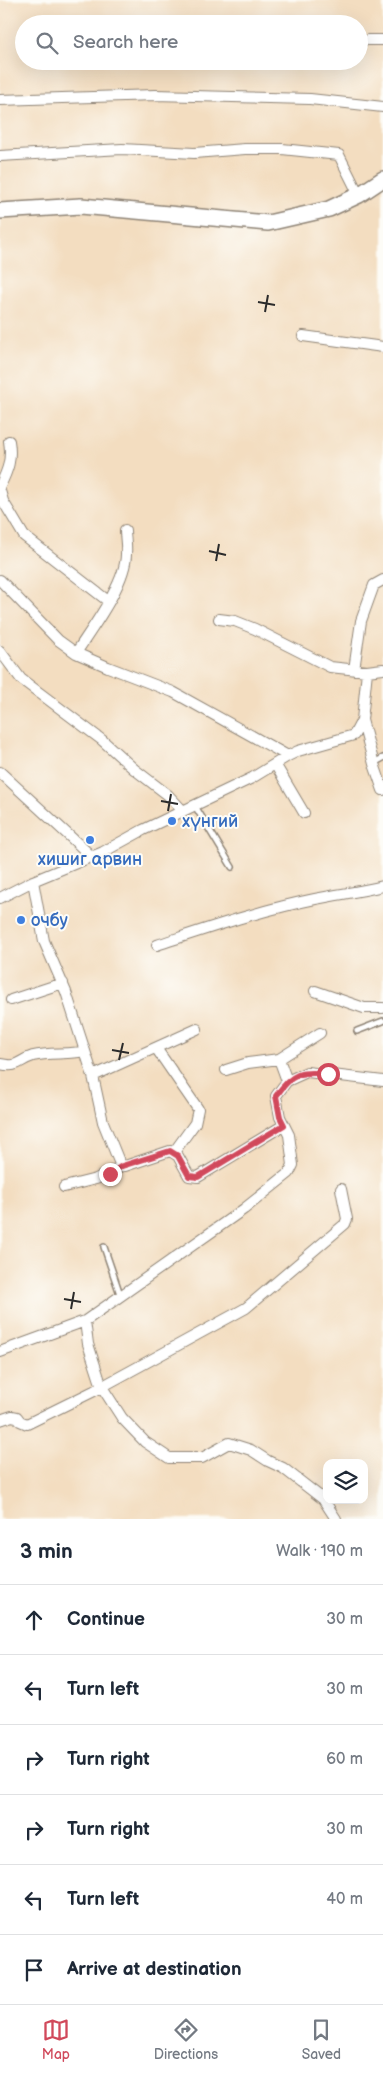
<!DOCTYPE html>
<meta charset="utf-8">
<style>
:root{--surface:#fff;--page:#f2f2f3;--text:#1f2937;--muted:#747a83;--line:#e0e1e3;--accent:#d1495b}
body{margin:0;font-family:"Balsamiq Sans",sans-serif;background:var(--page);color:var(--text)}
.controls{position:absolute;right:15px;bottom:15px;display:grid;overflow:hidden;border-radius:10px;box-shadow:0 5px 20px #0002}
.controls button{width:45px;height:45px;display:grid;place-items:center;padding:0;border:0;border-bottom:1px solid var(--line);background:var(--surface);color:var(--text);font:25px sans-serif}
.stop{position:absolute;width:15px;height:15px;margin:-11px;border:4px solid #d1495b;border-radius:50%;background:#fff}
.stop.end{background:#d1495b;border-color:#fff;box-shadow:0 1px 5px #0008}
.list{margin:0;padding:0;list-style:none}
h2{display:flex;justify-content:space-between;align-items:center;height:65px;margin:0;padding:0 20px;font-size:21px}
h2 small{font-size:16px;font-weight:400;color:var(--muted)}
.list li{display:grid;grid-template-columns:32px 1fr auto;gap:15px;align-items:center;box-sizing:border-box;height:70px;padding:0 20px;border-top:1px solid var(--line)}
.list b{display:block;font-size:19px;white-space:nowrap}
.list em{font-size:16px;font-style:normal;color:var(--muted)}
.icon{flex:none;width:28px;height:28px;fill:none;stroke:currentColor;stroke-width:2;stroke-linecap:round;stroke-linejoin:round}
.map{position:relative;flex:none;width:383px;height:1519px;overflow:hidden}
.search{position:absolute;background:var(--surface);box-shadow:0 5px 20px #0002;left:15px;right:15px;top:15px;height:55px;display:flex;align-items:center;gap:12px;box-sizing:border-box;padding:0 18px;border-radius:28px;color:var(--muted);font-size:19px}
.sheet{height:485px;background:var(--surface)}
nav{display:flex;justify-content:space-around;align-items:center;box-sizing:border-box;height:70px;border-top:1px solid var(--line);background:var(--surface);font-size:14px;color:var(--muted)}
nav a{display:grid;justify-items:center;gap:2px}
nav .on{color:var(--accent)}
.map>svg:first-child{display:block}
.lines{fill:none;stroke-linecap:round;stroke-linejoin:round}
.lane-casing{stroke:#8f8476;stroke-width:8}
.street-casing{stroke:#8f8476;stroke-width:12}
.secondary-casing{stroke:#8f8476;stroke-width:18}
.lane{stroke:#fff;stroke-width:5}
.street{stroke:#fff;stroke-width:10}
.secondary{stroke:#fff;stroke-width:15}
.route{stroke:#d1495b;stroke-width:6}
.ticks{fill:none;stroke:#2b2b2b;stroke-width:2}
.shop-dot{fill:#3f7fe0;stroke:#fdfcf7;stroke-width:2}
.labels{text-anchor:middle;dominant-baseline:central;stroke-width:4;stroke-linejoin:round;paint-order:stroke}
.shop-label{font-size:18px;fill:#366cbe;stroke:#fdfcf7;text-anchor:start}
</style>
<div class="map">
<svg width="383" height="1519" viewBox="0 0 383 1519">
<rect width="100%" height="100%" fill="#fdfcf7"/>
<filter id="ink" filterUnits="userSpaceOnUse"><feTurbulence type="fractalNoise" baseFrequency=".02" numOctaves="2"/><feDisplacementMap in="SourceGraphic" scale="10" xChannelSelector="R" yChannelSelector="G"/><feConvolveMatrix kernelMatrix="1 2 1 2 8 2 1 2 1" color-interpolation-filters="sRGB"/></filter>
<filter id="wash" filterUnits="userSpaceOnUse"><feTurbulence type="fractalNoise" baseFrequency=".0096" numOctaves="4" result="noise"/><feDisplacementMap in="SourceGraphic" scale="20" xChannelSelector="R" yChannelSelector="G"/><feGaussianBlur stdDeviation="1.12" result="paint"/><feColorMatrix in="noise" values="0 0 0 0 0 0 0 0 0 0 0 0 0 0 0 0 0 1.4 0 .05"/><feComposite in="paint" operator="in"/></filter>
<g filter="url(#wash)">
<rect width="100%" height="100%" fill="#f3ddc0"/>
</g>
<g filter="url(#ink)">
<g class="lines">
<g class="lane-casing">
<path id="lane" d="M374 763 383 758
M195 806 232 867
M357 1031 383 1021
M104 1247 121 1297"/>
</g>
<g class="street-casing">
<path id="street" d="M368 40H383
M0 100 155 95 310 99 383 107
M0 156 122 149 194 153 245 149H282L339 155 359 195
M303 336 383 347
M0 486C8 470 12 459 9 441
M0 491 3 501 24 536 108 601
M0 580 58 640 76 653 108 667 173 692 288 756
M219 619 235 621 255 629 330 667 367 671
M0 651 21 679 102 740 134 769 168 795 183 811
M76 653C92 628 126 583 126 554 127 546 125 538 125 530
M354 670 361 621 374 585 383 580
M362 720 374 764 383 790
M275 764 304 813
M0 772 90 855
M33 881 44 941 66 992 93 1076 103 1122 120 1164 125 1166 170 1151 178 1156 189 1176 198 1177 284 1125
M0 898 33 881 103 852 143 830 252 778 288 756 298 751 354 735 362 720 367 671 383 669
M157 945C209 928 261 910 315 899 338 894 360 892 383 886
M315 991 364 1008H383
M11 1000 63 983
M156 1048 198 1109 195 1123 174 1152
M279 1059 320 1033
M0 1064C20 1068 17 1061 33 1056 50 1052 68 1055 85 1051
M226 1070 248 1063 279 1059 287 1081
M93 1076 197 1029
M64 1187 96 1179 122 1166
M85 1321 244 1209 289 1173 293 1165 289 1135 280 1117 276 1096 287 1081 307 1072 383 1081
M0 1352 85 1321 88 1344 102 1387 122 1418 145 1442 169 1458H202L229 1443 251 1450 268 1461 283 1468 323 1499 336 1519
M0 1420 12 1416 17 1417 20 1421 27 1424 94 1391 246 1308 345 1224 347 1219 341 1189"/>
</g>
<g class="secondary-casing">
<path id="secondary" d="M0 211 81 206 268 223 329 209 359 195 383 179"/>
</g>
<use href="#lane" class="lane"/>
<use href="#street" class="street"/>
<use href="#secondary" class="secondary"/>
</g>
</g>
<g class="lines" filter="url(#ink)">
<path class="route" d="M110 1174 122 1166 170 1151 178 1156 189 1176 198 1177 284 1125 280 1117 276 1096C292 1073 300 1071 328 1074"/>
</g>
<path class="ticks" d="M258 302 275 305M265 312 268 295M209 551 226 555M216 561 219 544M161 801 178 804M168 811 171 794M112 1050 129 1053M119 1060 123 1043M64 1299 81 1302M71 1309 74 1292"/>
<g class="shop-dot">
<circle cx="172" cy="821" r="5"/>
<circle cx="90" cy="840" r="5"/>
<circle cx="21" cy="920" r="5"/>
</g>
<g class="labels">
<g class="shop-label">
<text x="182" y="821">хүнгий</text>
<text x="90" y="859" text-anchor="middle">хишиг арвин</text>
<text x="31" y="920">очбу</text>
</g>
</g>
</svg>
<div class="controls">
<button><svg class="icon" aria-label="layers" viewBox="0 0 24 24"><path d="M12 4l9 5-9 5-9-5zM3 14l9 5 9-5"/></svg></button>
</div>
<div class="stop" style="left:328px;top:1074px"></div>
<div class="stop end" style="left:110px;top:1174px"></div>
<div class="search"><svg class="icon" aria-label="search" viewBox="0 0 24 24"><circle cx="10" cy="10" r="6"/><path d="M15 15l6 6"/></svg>Search here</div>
</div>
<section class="sheet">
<h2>3 min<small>Walk · 190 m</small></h2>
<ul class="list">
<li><svg class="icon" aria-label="ahead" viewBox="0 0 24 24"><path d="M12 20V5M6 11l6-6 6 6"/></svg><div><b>Continue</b></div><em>30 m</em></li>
<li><svg class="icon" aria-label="left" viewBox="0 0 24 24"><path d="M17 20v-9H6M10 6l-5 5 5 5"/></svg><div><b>Turn left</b></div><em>30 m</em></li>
<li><svg class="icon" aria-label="right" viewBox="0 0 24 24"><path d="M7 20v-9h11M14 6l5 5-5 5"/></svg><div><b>Turn right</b></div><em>60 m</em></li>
<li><svg class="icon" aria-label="right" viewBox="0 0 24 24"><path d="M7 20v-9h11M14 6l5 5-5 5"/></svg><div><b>Turn right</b></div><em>30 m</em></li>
<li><svg class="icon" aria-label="left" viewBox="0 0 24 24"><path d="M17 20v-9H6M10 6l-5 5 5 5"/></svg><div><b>Turn left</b></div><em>40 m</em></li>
<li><svg class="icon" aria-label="arrive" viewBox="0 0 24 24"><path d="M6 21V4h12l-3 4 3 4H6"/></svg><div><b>Arrive at destination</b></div></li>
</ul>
</section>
<nav>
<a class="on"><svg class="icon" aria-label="map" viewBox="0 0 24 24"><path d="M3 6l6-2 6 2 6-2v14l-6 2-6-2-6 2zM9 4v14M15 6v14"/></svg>Map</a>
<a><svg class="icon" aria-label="directions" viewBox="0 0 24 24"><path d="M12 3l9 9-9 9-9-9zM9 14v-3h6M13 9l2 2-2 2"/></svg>Directions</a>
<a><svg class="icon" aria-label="saved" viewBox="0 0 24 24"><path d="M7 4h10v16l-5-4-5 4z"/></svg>Saved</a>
</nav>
